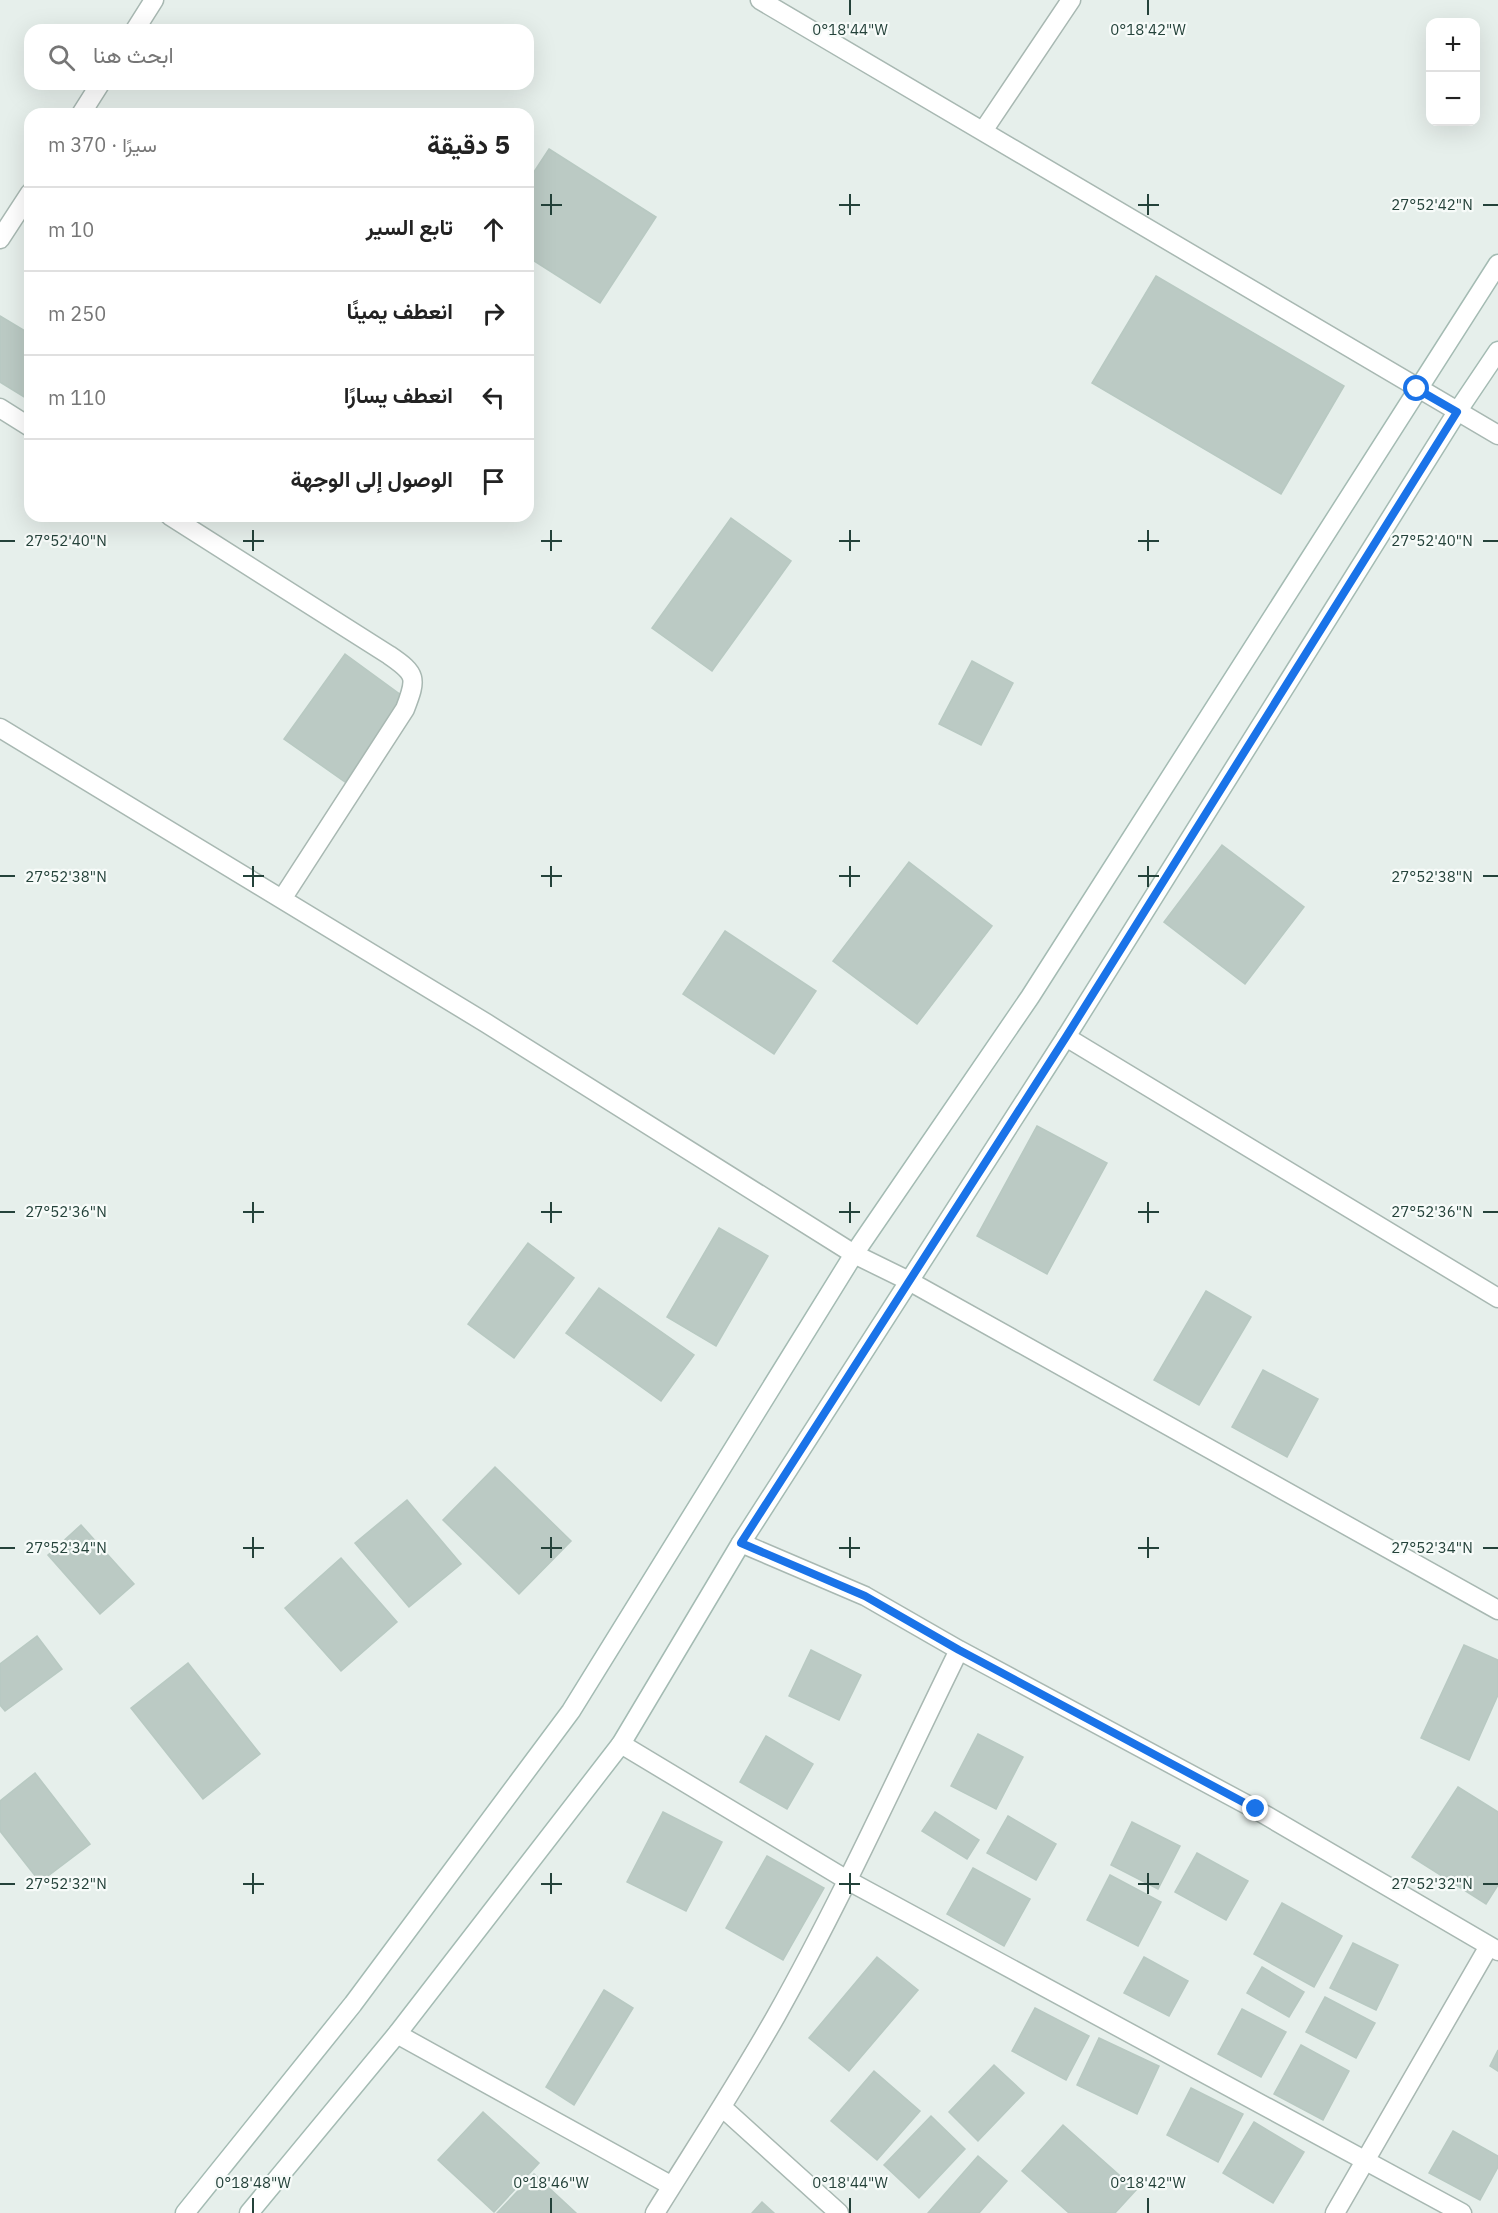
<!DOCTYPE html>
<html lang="ar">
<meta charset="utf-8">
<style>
:root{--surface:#fff;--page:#f6f6f6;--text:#222;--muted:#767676;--line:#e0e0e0}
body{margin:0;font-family:"IBM Plex Sans",Vazirmatn,sans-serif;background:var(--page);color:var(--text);direction:rtl}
.controls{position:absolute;right:18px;top:18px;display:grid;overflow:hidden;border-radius:12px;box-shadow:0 6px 24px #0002}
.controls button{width:54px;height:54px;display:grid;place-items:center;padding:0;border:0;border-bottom:2px solid var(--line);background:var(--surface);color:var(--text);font:30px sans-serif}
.stop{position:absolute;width:18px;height:18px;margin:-14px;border:4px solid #1a73e8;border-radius:50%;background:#fff}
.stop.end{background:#1a73e8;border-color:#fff;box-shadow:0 2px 6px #0008}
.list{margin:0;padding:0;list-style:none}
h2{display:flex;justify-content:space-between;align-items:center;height:78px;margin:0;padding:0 24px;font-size:26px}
h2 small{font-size:20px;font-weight:400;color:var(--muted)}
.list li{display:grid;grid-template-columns:39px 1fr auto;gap:18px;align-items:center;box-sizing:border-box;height:84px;padding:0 24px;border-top:2px solid var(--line)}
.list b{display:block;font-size:22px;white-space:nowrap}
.list em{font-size:20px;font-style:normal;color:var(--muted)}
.icon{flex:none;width:33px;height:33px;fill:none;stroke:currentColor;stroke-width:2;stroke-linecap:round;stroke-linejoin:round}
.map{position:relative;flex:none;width:1498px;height:2213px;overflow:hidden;direction:ltr}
.search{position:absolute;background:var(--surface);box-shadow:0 6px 24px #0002;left:24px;top:24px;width:510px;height:66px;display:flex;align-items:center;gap:15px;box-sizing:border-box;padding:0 21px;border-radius:18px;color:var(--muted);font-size:22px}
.panel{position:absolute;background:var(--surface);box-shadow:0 6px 24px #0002;left:24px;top:108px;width:510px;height:414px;border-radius:18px;direction:rtl}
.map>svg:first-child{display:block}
.building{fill:#bbcac4;stroke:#b8c9c2;stroke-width:1.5}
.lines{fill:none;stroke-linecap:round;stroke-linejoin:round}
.street-casing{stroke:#a8b8b2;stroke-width:21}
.secondary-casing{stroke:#a4bbb3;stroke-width:21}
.street{stroke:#fff;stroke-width:18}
.secondary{stroke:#fff;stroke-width:18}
.route{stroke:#1a73e8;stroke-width:8}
.ticks{fill:none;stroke:#24423a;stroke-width:2}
.ticks-label{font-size:15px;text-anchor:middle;fill:#24423a;stroke:#f7fbf9;stroke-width:4.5;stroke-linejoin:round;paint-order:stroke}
</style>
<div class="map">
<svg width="1498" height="2213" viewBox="0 0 1498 2213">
<rect width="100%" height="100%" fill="#e6efeb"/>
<path class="building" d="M549 149 656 217 600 303 528 257V181Z
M1156 276 1344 386 1281 494 1092 383Z
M0 316 30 334 29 400 0 382Z
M731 518 791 561 712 671 652 628Z
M345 654 405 698 345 782 284 739Z
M972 661 1013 683 981 745 939 724Z
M1222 845 1304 907 1245 984 1164 922Z
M909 862 992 926 917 1024 833 961Z
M725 931 816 991 774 1054 683 994Z
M1037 1126 1107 1163 1047 1274 977 1236Z
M719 1228 768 1256 716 1346 667 1317Z
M528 1243 574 1278 514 1358 468 1324Z
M599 1288 694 1355 661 1401 566 1333Z
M1206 1291 1251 1317 1199 1405 1154 1380Z
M1263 1370 1318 1399 1287 1457 1232 1427Z
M495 1467 571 1541 519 1594 443 1520Z
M407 1500 461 1564 409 1607 355 1543Z
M81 1525 134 1584 100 1614 48 1555Z
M341 1558 397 1622 341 1671 285 1608Z
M37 1636 62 1669 5 1711 0 1705V1664Z
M1464 1645 1498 1660V1695L1469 1760 1421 1738Z
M811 1650 861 1675 839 1720 789 1696Z
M188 1663 260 1754 203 1799 131 1708Z
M978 1734 1023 1757 996 1809 951 1786Z
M766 1736 813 1764 787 1809 740 1782Z
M35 1773 90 1844 40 1882 0 1831V1801Z
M1458 1787 1498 1812V1885L1486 1904 1412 1857Z
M663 1812 722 1842 686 1911 627 1882Z
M935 1812 979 1840 967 1859 922 1831Z
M1008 1816 1056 1844 1036 1880 987 1853Z
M1132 1822 1180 1846 1158 1889 1111 1865Z
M1197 1853 1248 1881 1226 1920 1175 1892Z
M767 1856 824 1888 783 1960 726 1928Z
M973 1868 1030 1899 1004 1946 947 1914Z
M1110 1875 1161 1902 1138 1946 1087 1920Z
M1282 1903 1342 1936 1314 1987 1254 1954Z
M1353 1943 1398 1965 1376 2010 1330 1988Z
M877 1957 918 1990 849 2071 809 2038Z
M1144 1957 1188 1981 1169 2016 1124 1993Z
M1262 1967 1304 1992 1289 2017 1247 1993Z
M604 1990 633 2008 574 2105 546 2087Z
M1325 1997 1375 2023 1356 2058 1306 2032Z
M1035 2008 1089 2036 1066 2080 1012 2051Z
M1242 2009 1286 2032 1261 2077 1218 2054Z
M1099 2038 1159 2066 1137 2114 1077 2085Z
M1301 2045 1349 2071 1323 2120 1274 2094Z
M1498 2050V2071L1490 2066Z
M994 2065 1024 2093 978 2141 949 2112Z
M874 2071 920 2111 877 2160 831 2121Z
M1191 2088 1243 2114 1218 2162 1167 2135Z
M483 2112 539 2163 494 2212 438 2160Z
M931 2116 965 2149 919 2198 884 2165Z
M1254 2122 1304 2152 1273 2203 1223 2173Z
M1063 2125 1136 2190 1115 2213H1069L1022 2171Z
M1453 2131 1498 2156V2167L1480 2200 1429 2173Z
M978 2156 1007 2181 979 2213H928Z
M534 2174 576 2213H497Z
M762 2202 774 2213H752Z"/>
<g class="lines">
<g class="street-casing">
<path id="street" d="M760 0 1498 435
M135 30 154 0
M81 114 100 84
M983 131 1071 0
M0 239 30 193
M0 408 30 427
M170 516 389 655C417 674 417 678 405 709L282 899
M0 728 486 1023 854 1254 909 1281 1498 1610
M1066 1037 1498 1298
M741 1543 865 1596 959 1650 1255 1809 1498 1951
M621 1744 847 1880 1462 2213
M397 2034 672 2186
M723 2108 839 2213
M655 2213C696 2147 738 2083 776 2016 843 1897 899 1772 959 1650
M1335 2213 1489 1946"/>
</g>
<g class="secondary-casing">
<path id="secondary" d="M185 2213 353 2004 571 1711 854 1254 1030 997 1498 264
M249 2213 397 2034 621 1744 741 1543 1066 1037 1457 412 1498 351"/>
</g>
<use href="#street" class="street"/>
<use href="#secondary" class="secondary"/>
</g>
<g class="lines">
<path class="route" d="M1256 1809 959 1650 865 1596 741 1543 1066 1037 1457 412 1417 389"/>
</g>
<path class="ticks" d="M850 0V15M1148 0V15M551 194V215M850 194V215M1148 194V215M541 205H562M839 205H860M1138 205H1159M1483 205H1498M253 530V551M551 530V551M850 530V551M1148 530V551M0 541H15M243 541H264M541 541H562M839 541H860M1138 541H1159M1483 541H1498M253 866V887M551 866V887M850 866V887M1148 866V887M0 876H15M243 876H264M541 876H562M839 876H860M1138 876H1159M1483 876H1498M253 1202V1223M551 1202V1223M850 1202V1223M1148 1202V1223M0 1212H15M243 1212H264M541 1212H562M839 1212H860M1138 1212H1159M1483 1212H1498M253 1537V1558M551 1537V1558M850 1537V1558M1148 1537V1558M0 1548H15M243 1548H264M541 1548H562M839 1548H860M1138 1548H1159M1483 1548H1498M253 1873V1894M551 1873V1894M850 1873V1894M1148 1873V1894M0 1884H15M243 1884H264M541 1884H562M839 1884H860M1138 1884H1159M1483 1884H1498M253 2198V2213M551 2198V2213M850 2198V2213M1148 2198V2213"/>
<g class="ticks-label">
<text x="850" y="35">0°18'44"W</text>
<text x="1148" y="35">0°18'42"W</text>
<text x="1432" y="210">27°52'42"N</text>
<text x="66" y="546">27°52'40"N</text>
<text x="1432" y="546">27°52'40"N</text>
<text x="66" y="882">27°52'38"N</text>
<text x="1432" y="882">27°52'38"N</text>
<text x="66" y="1217">27°52'36"N</text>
<text x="1432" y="1217">27°52'36"N</text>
<text x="66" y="1553">27°52'34"N</text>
<text x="1432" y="1553">27°52'34"N</text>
<text x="66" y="1889">27°52'32"N</text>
<text x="1432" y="1889">27°52'32"N</text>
<text x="253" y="2188">0°18'48"W</text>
<text x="551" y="2188">0°18'46"W</text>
<text x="850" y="2188">0°18'44"W</text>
<text x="1148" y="2188">0°18'42"W</text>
</g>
</svg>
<div class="controls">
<button>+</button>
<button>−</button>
</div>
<div class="stop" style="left:1417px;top:389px"></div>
<div class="stop end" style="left:1256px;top:1809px"></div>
<div class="search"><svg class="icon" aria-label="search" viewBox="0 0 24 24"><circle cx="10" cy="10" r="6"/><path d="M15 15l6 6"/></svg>ابحث هنا</div>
<section class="panel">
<h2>5 دقيقة<small>سيرًا · 370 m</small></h2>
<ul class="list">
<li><svg class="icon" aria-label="ahead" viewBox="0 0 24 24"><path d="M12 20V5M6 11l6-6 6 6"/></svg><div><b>تابع السير</b></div><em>10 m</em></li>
<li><svg class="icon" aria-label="right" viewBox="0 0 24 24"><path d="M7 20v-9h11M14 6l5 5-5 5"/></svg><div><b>انعطف يمينًا</b></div><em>250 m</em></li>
<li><svg class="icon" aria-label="left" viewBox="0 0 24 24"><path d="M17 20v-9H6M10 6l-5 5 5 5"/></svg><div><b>انعطف يسارًا</b></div><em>110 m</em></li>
<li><svg class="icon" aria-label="arrive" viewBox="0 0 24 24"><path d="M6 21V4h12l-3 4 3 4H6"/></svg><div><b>الوصول إلى الوجهة</b></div></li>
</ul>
</section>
</div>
